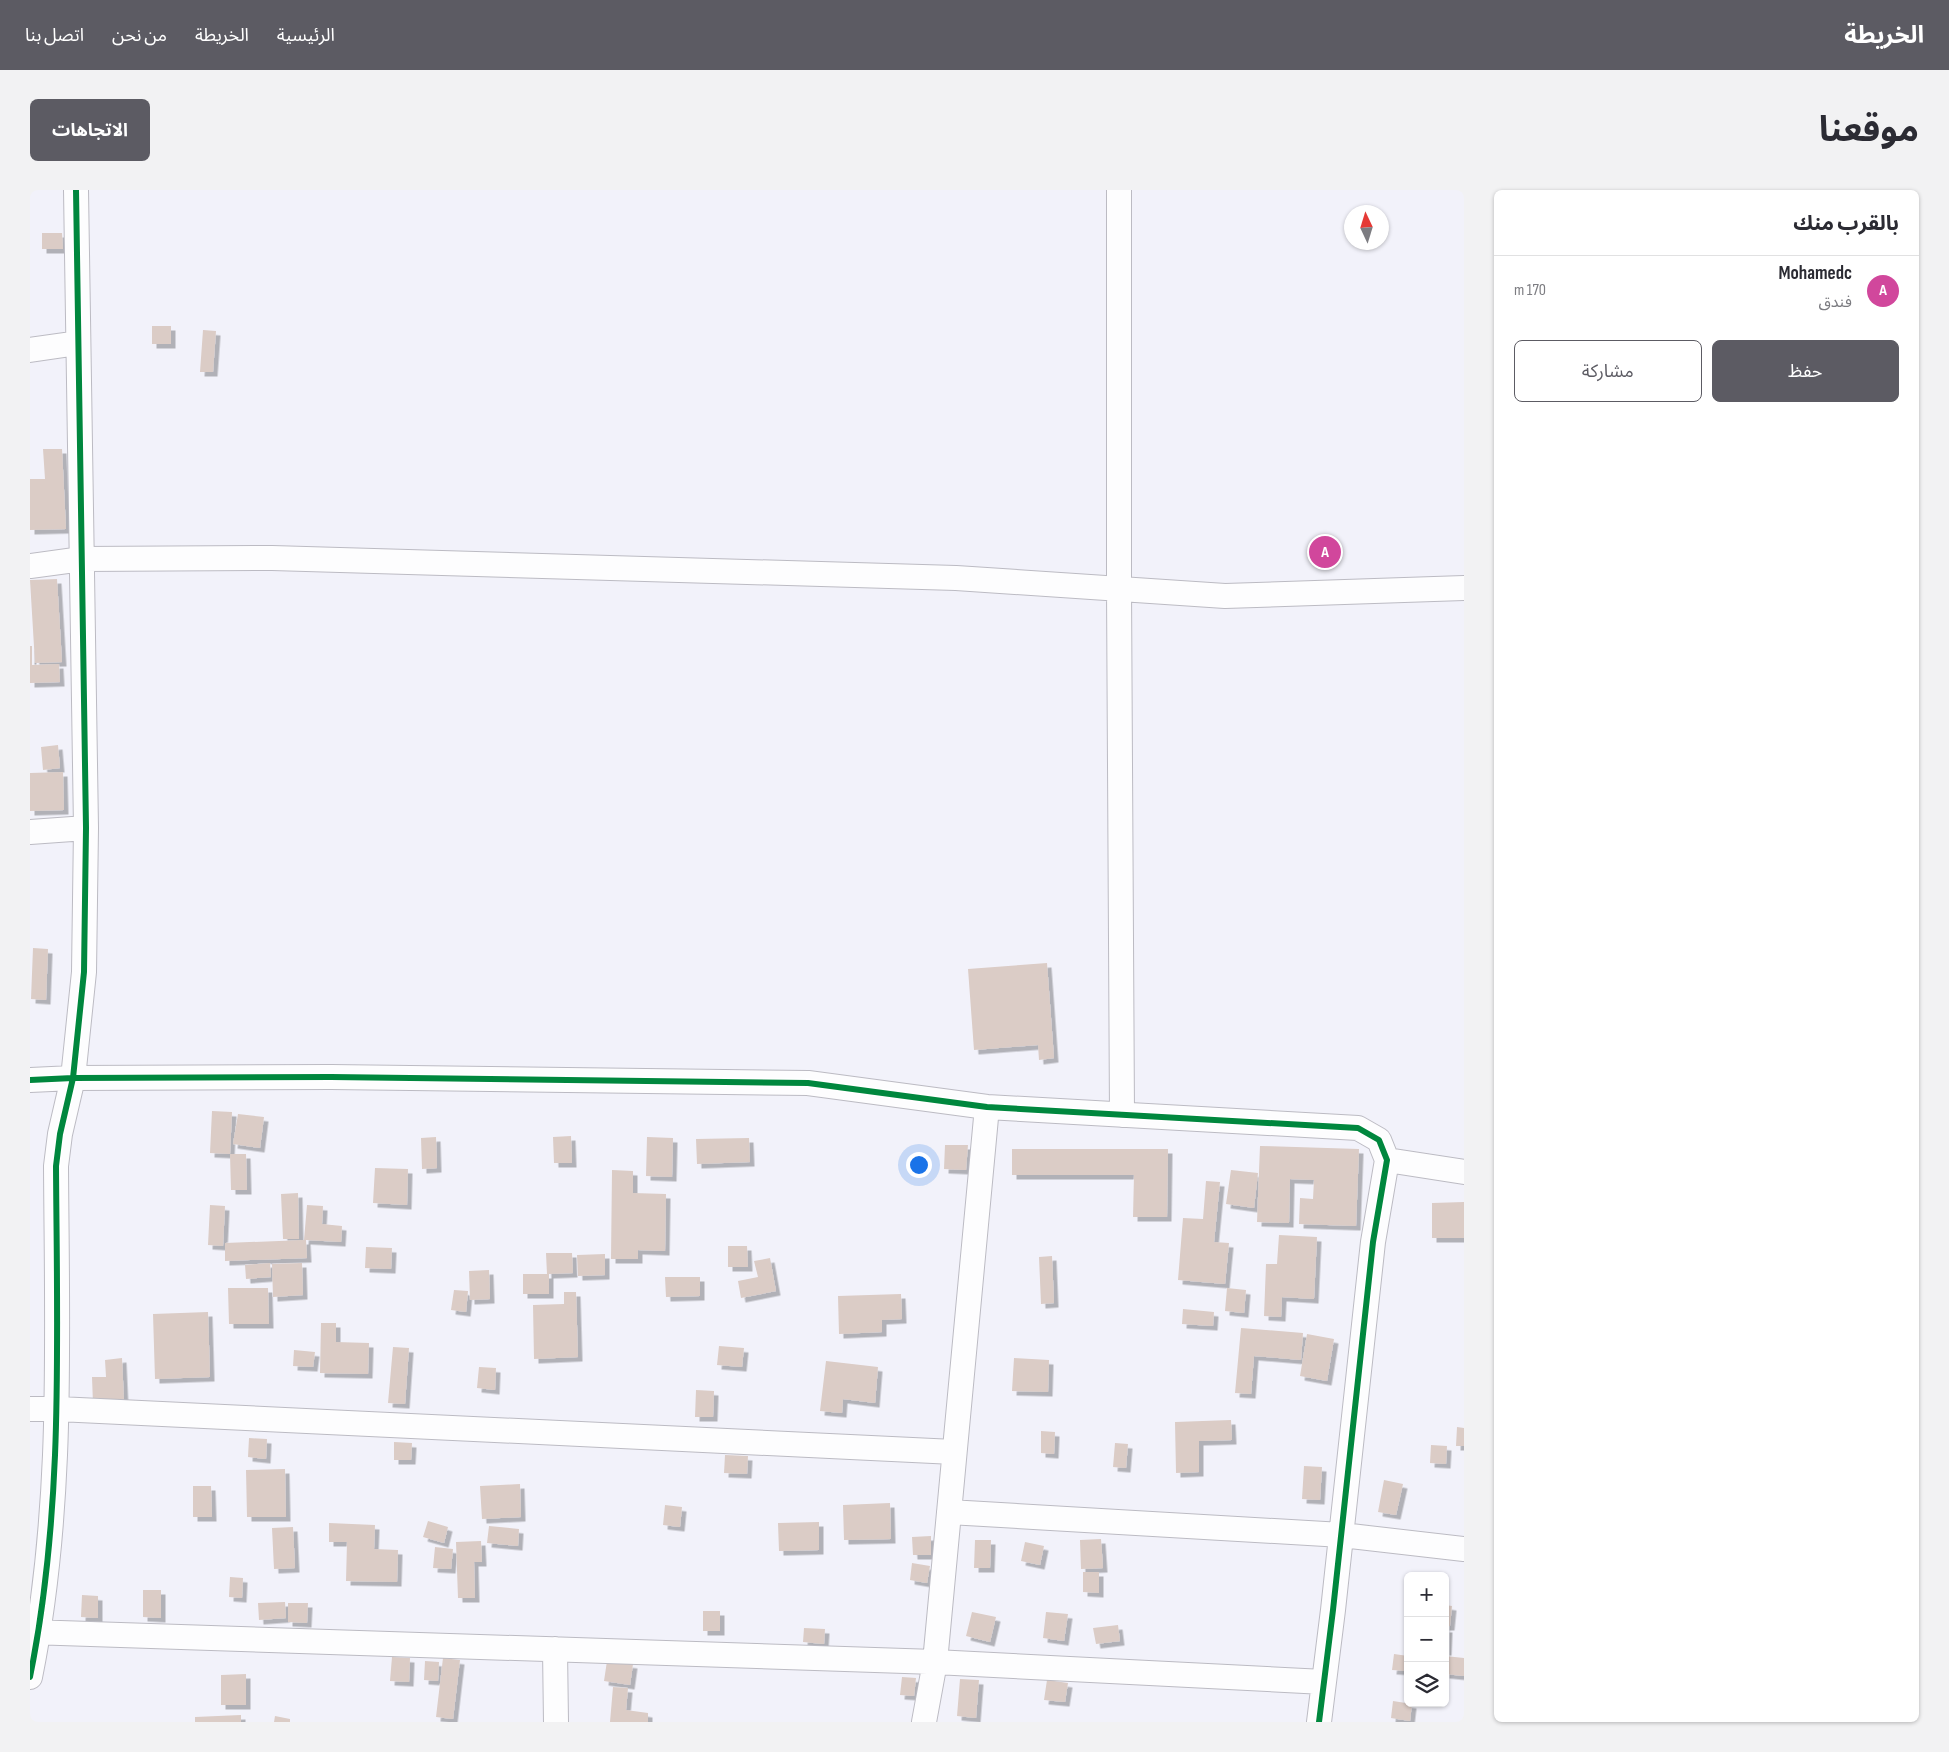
<!DOCTYPE html>
<html lang="ar">
<meta charset="utf-8">
<style>
:root{--surface:#fff;--page:#f2f2f3;--text:#2b2b33;--muted:#7c7c81;--line:#e1e1e2;--accent:#5c5b63}
body{margin:0;font-family:"Sofia Sans Condensed","Noto Sans Arabic",sans-serif;background:var(--page);color:var(--text);direction:rtl}
.controls{position:absolute;right:15px;bottom:15px;display:grid;overflow:hidden;border-radius:8px;box-shadow:0 1px 4px #0004}
.controls button{width:45px;height:45px;display:grid;place-items:center;padding:0;border:0;border-bottom:1px solid var(--line);background:var(--surface);color:var(--text);font:25px sans-serif}
.compass{position:absolute;left:1314px;top:15px;width:45px;height:45px;border-radius:50%;background:var(--surface);box-shadow:0 1px 4px #0004;rotate:356deg}
.you{position:absolute;left:888px;top:974px;width:18px;height:18px;margin:-12px;border:4px solid #fff;border-radius:50%;background:#1a73e8;box-shadow:0 0 0 8px #1a73e833}
.badge{display:grid;place-items:center;width:32px;height:32px;border-radius:50%;background:var(--accent);color:#fff;font-size:16px;font-weight:700}
.pin{position:absolute;translate:-50% -50%;border:2px solid #fff;box-shadow:0 1px 5px #0006}
.list{margin:0;padding:0;list-style:none}
h2{display:flex;justify-content:space-between;align-items:center;height:65px;margin:0;padding:0 20px;font-size:21px}
h2 small{font-size:16px;font-weight:400;color:var(--muted)}
.list li{display:grid;grid-template-columns:32px 1fr auto;gap:15px;align-items:center;box-sizing:border-box;height:70px;padding:0 20px;border-top:1px solid var(--line)}
.list b{display:block;font-size:19px;white-space:nowrap}
.list p{margin:0;font-size:16px;white-space:nowrap;color:var(--muted)}
.list em{font-size:16px;font-style:normal;color:var(--muted)}
.actions{display:flex;gap:10px;padding:15px 20px}
.actions a{flex:1;padding:11px 0;border:1px solid var(--accent);border-radius:8px;text-align:center;font-size:18px;color:var(--accent)}
.actions .main{background:var(--accent);color:#fff}
.icon{flex:none;width:28px;height:28px;fill:none;stroke:currentColor;stroke-width:2;stroke-linecap:round;stroke-linejoin:round}
.map{position:relative;flex:none;width:1434px;height:1532px;overflow:hidden;direction:ltr;border-radius:8px}
header{display:flex;align-items:center;gap:30px;box-sizing:border-box;height:70px;padding:0 25px;background:var(--accent);color:#fff}
header strong{font-size:24px}
nav{display:flex;gap:28px;margin-inline-start:auto;font-size:18px}
.intro{display:flex;align-items:center;justify-content:space-between;box-sizing:border-box;height:120px;padding:0 30px}
h1{margin:0;font-size:35px}
.button{padding:12px 22px;border-radius:8px;background:var(--accent);color:#fff;font-size:18px;font-weight:700}
main{display:flex;gap:30px;padding:0 30px}
aside{flex:1;background:var(--surface);border-radius:8px;box-shadow:0 1px 4px #0004}
.map>svg:first-child{display:block}
.building{fill:#dbccc6;filter:url(#shadow)}
.lines{fill:none;stroke-linecap:round;stroke-linejoin:round}
.street-casing{stroke:#bcbbc3;stroke-width:26}
.street{stroke:#fdfdfe;stroke-width:24}
.cycleway-casing{stroke:#fff;stroke-width:9}
.cycleway{stroke:#00873e;stroke-width:6}
</style>
<header>
<strong>الخريطة</strong>
<nav><a>الرئيسية</a><a>الخريطة</a><a>من نحن</a><a>اتصل بنا</a></nav>
</header>
<div class="intro"><h1>موقعنا</h1><a class="button">الاتجاهات</a></div>
<main>
<aside>
<h2>بالقرب منك<small></small></h2>
<ul class="list">
<li><span class="badge" style="background:#d1479c">A</span><div><b>Mohamedc</b><p>فندق</p></div><em>170 m</em></li>
</ul>
<div class="actions"><a class="main">حفظ</a><a>مشاركة</a></div>
</aside>
<div class="map">
<svg width="1434" height="1532" viewBox="0 0 1434 1532">
<defs>
<filter id="shadow"><feDropShadow dx="4.5" dy="4.5" stdDeviation="0" flood-color="#0004"/></filter>
</defs>
<rect width="100%" height="100%" fill="#f2f2fa"/>
<path class="building" d="M12 43H32L33 59H12Z
M122 136H141V154H122Z
M173 140 186 141 183 182H170Z
M13 259H32L36 339 0 340V289H15Z
M27 389 32 472 5 473 0 390Z
M0 456H2V475L29 474 30 492 0 493Z
M28 555 30 578 13 580 11 557Z
M33 582 34 620 0 621V583Z
M3 758 18 759 16 810 1 809Z
M1017 773 1024 868 1009 870 1008 855 944 860 938 779Z
M182 921 202 922 200 964 180 963Z
M208 924 234 927 230 958 203 954Z
M541 946 542 973H524L523 947Z
M406 947 407 978 392 979 391 948Z
M617 947 643 948 642 987 616 986Z
M719 948 720 972 667 974 666 949Z
M915 955H938L936 980 914 979Z
M1230 956 1329 959 1326 1036 1269 1034 1270 1008 1283 1009 1284 990 1260 989 1259 1033 1227 1032Z
M982 959H1138L1137 1027H1103L1104 985H982Z
M200 964H216L217 1000H201Z
M345 978 378 979 377 1015 343 1013Z
M582 980 603 981V1003L636 1004 635 1061 608 1060V1069H581Z
M1201 980 1228 983 1224 1018 1196 1014Z
M1176 991 1190 992 1184 1052 1199 1053 1195 1094 1148 1090 1153 1028 1173 1029Z
M268 1003 269 1049H253L251 1004Z
M1434 1012V1048H1402V1013Z
M180 1015 195 1016 193 1056 178 1055Z
M277 1015 293 1016 292 1034 312 1036 311 1052 276 1050 277 1068 195 1071V1053L274 1050Z
M1249 1045 1287 1047 1284 1109 1252 1107 1251 1127 1234 1126 1236 1074H1247Z
M698 1056H717L718 1077H698Z
M336 1057 362 1058 361 1079 335 1078Z
M516 1063H542L543 1083 519 1084V1104H493V1084H517Z
M575 1064V1085L548 1086 547 1065Z
M1022 1066 1024 1113 1011 1114 1009 1067Z
M740 1068 746 1101 711 1108 708 1091 728 1087 724 1071Z
M240 1073 241 1087 216 1089 215 1075Z
M272 1073 273 1105 243 1107 242 1074Z
M459 1080 460 1109 440 1110 439 1081Z
M635 1087H670V1106L636 1107Z
M198 1098H238L239 1134H199Z
M1197 1098 1216 1100 1214 1123 1195 1121Z
M424 1100 438 1101 436 1122 421 1120Z
M534 1102H546L548 1167 504 1169 503 1115 534 1114Z
M871 1104 872 1129 852 1130V1142L809 1144 808 1106Z
M1153 1119 1184 1122 1183 1136 1152 1134Z
M178 1122 180 1187 125 1189 123 1124Z
M291 1133H306V1152L339 1153 338 1184 290 1183Z
M1211 1138 1273 1143 1271 1170 1224 1166 1221 1204 1205 1203Z
M1277 1144 1304 1149 1297 1191 1270 1186Z
M689 1156 714 1158 712 1177 687 1175Z
M363 1157 379 1158 375 1214 358 1213Z
M264 1160 285 1162 283 1177 263 1176Z
M92 1168 94 1212 63 1214 62 1187H76L75 1170Z
M984 1168 1019 1170 1018 1202 982 1201Z
M796 1171 848 1177 845 1213 813 1209 812 1223 790 1221Z
M449 1177 466 1178 465 1200 447 1198Z
M666 1200 684 1201 683 1227H665Z
M1201 1230 1202 1250 1169 1251V1282L1146 1283 1145 1232Z
M1427 1237 1434 1238V1256H1426Z
M1011 1241 1025 1242 1024 1264 1011 1263Z
M219 1248 237 1249 236 1269 218 1267Z
M364 1252 382 1253 381 1270H364Z
M1085 1253 1098 1254 1096 1278 1083 1277Z
M1401 1255 1417 1256 1416 1274 1400 1273Z
M695 1265 718 1266 717 1284 694 1283Z
M1274 1276 1292 1277 1290 1310 1272 1309Z
M255 1279 256 1327H217L216 1280Z
M1354 1290 1373 1294 1366 1325 1348 1322Z
M490 1294 491 1327 452 1329 450 1296Z
M163 1296H181L182 1327H163Z
M860 1313 861 1349 814 1350 813 1315Z
M635 1315 652 1317 650 1337 633 1335Z
M398 1331 418 1337 414 1353 393 1347Z
M789 1332V1360L749 1361 748 1333Z
M299 1333 345 1335 344 1359 368 1360 367 1392 316 1391 317 1352H299Z
M459 1336 489 1339 488 1356 457 1353Z
M263 1337 265 1378 244 1379 242 1338Z
M901 1346V1365H883L882 1347Z
M1071 1349 1073 1378 1051 1379 1050 1350Z
M945 1350H961L960 1378H944Z
M451 1351 452 1372H444L445 1408H428L426 1352Z
M995 1352 1014 1356 1010 1375 991 1371Z
M405 1357 423 1359 421 1379 403 1378Z
M882 1373 900 1376 897 1393 880 1390Z
M1053 1382H1069V1403L1053 1402Z
M200 1387 213 1388 212 1408 199 1407Z
M113 1400H131V1428L113 1427Z
M52 1405 68 1406V1428L51 1427Z
M255 1412 256 1428 229 1430 228 1413Z
M258 1413H278L277 1433 258 1432Z
M1415 1415 1422 1416 1420 1436H1415Z
M673 1421H690V1441H673Z
M942 1422 966 1427 960 1452 936 1446Z
M1016 1422 1038 1424 1034 1451 1013 1448Z
M1088 1435 1090 1451 1066 1454 1063 1438Z
M774 1438 795 1439 794 1454 773 1452Z
M1415 1438H1418L1417 1461H1415Z
M1364 1464 1378 1466V1481L1362 1480Z
M1415 1466 1434 1468V1486L1415 1484Z
M362 1467 380 1468 379 1492 360 1491Z
M413 1468 430 1470 423 1529 406 1527Z
M395 1471 409 1472 408 1491 394 1490Z
M577 1471 603 1474 600 1495 574 1491Z
M216 1484V1515H191V1485Z
M872 1487 886 1488 884 1506 870 1505Z
M930 1489 949 1490 946 1528 927 1526Z
M1017 1490 1038 1493 1035 1512 1014 1510Z
M583 1497 598 1498 596 1520 618 1523V1532H580Z
M1363 1511 1382 1514 1380 1531 1361 1528Z
M211 1525V1532H165V1527Z
M245 1526 260 1529V1532H244Z"/>
<g class="lines">
<g class="street-casing">
<path id="street" d="M1089 0V399L1092 925
M0 160 48 153
M0 376 52 369 242 368 926 388 1195 406 1434 398
M0 642 56 638
M0 890 43 888 301 887 778 893 957 917 1328 938 1349 950 1357 970 1343 1052 1303 1420 1289 1532
M1357 970 1434 982
M0 1219H28L924 1262
M919 1322 1312 1345 1434 1359
M0 1442 905 1472 1294 1492
M525 1459 526 1532
M0 1487C34 1319 27 1147 26 976L30 944 43 888 54 782 56 638 46 0
M894 1532 905 1472 957 917"/>
</g>
<use href="#street" class="street"/>
<g class="cycleway-casing">
<path id="cycleway" d="M0 890 43 888 301 887 778 893 957 917 1328 938 1349 950 1357 970 1343 1052 1303 1420 1289 1532
M0 1487C34 1319 27 1147 26 976L30 944 43 888 54 782 56 638 46 0"/>
</g>
<use href="#cycleway" class="cycleway"/>
</g>
</svg>
<div class="controls">
<button>+</button>
<button>−</button>
<button><svg class="icon" aria-label="layers" viewBox="0 0 24 24"><path d="M12 4l9 5-9 5-9-5zM3 14l9 5 9-5"/></svg></button>
</div>
<svg class="compass" viewBox="-18 -18 36 36"><path d="M0-13l5 13h-10z" fill="#e53935"/><path d="M0 13l5-13h-10z" fill="#7c7c81"/></svg>
<div class="you"></div>
<div class="pin badge" style="left:1295px;top:362px;background:#d1479c">A</div>
</div>
</main>
